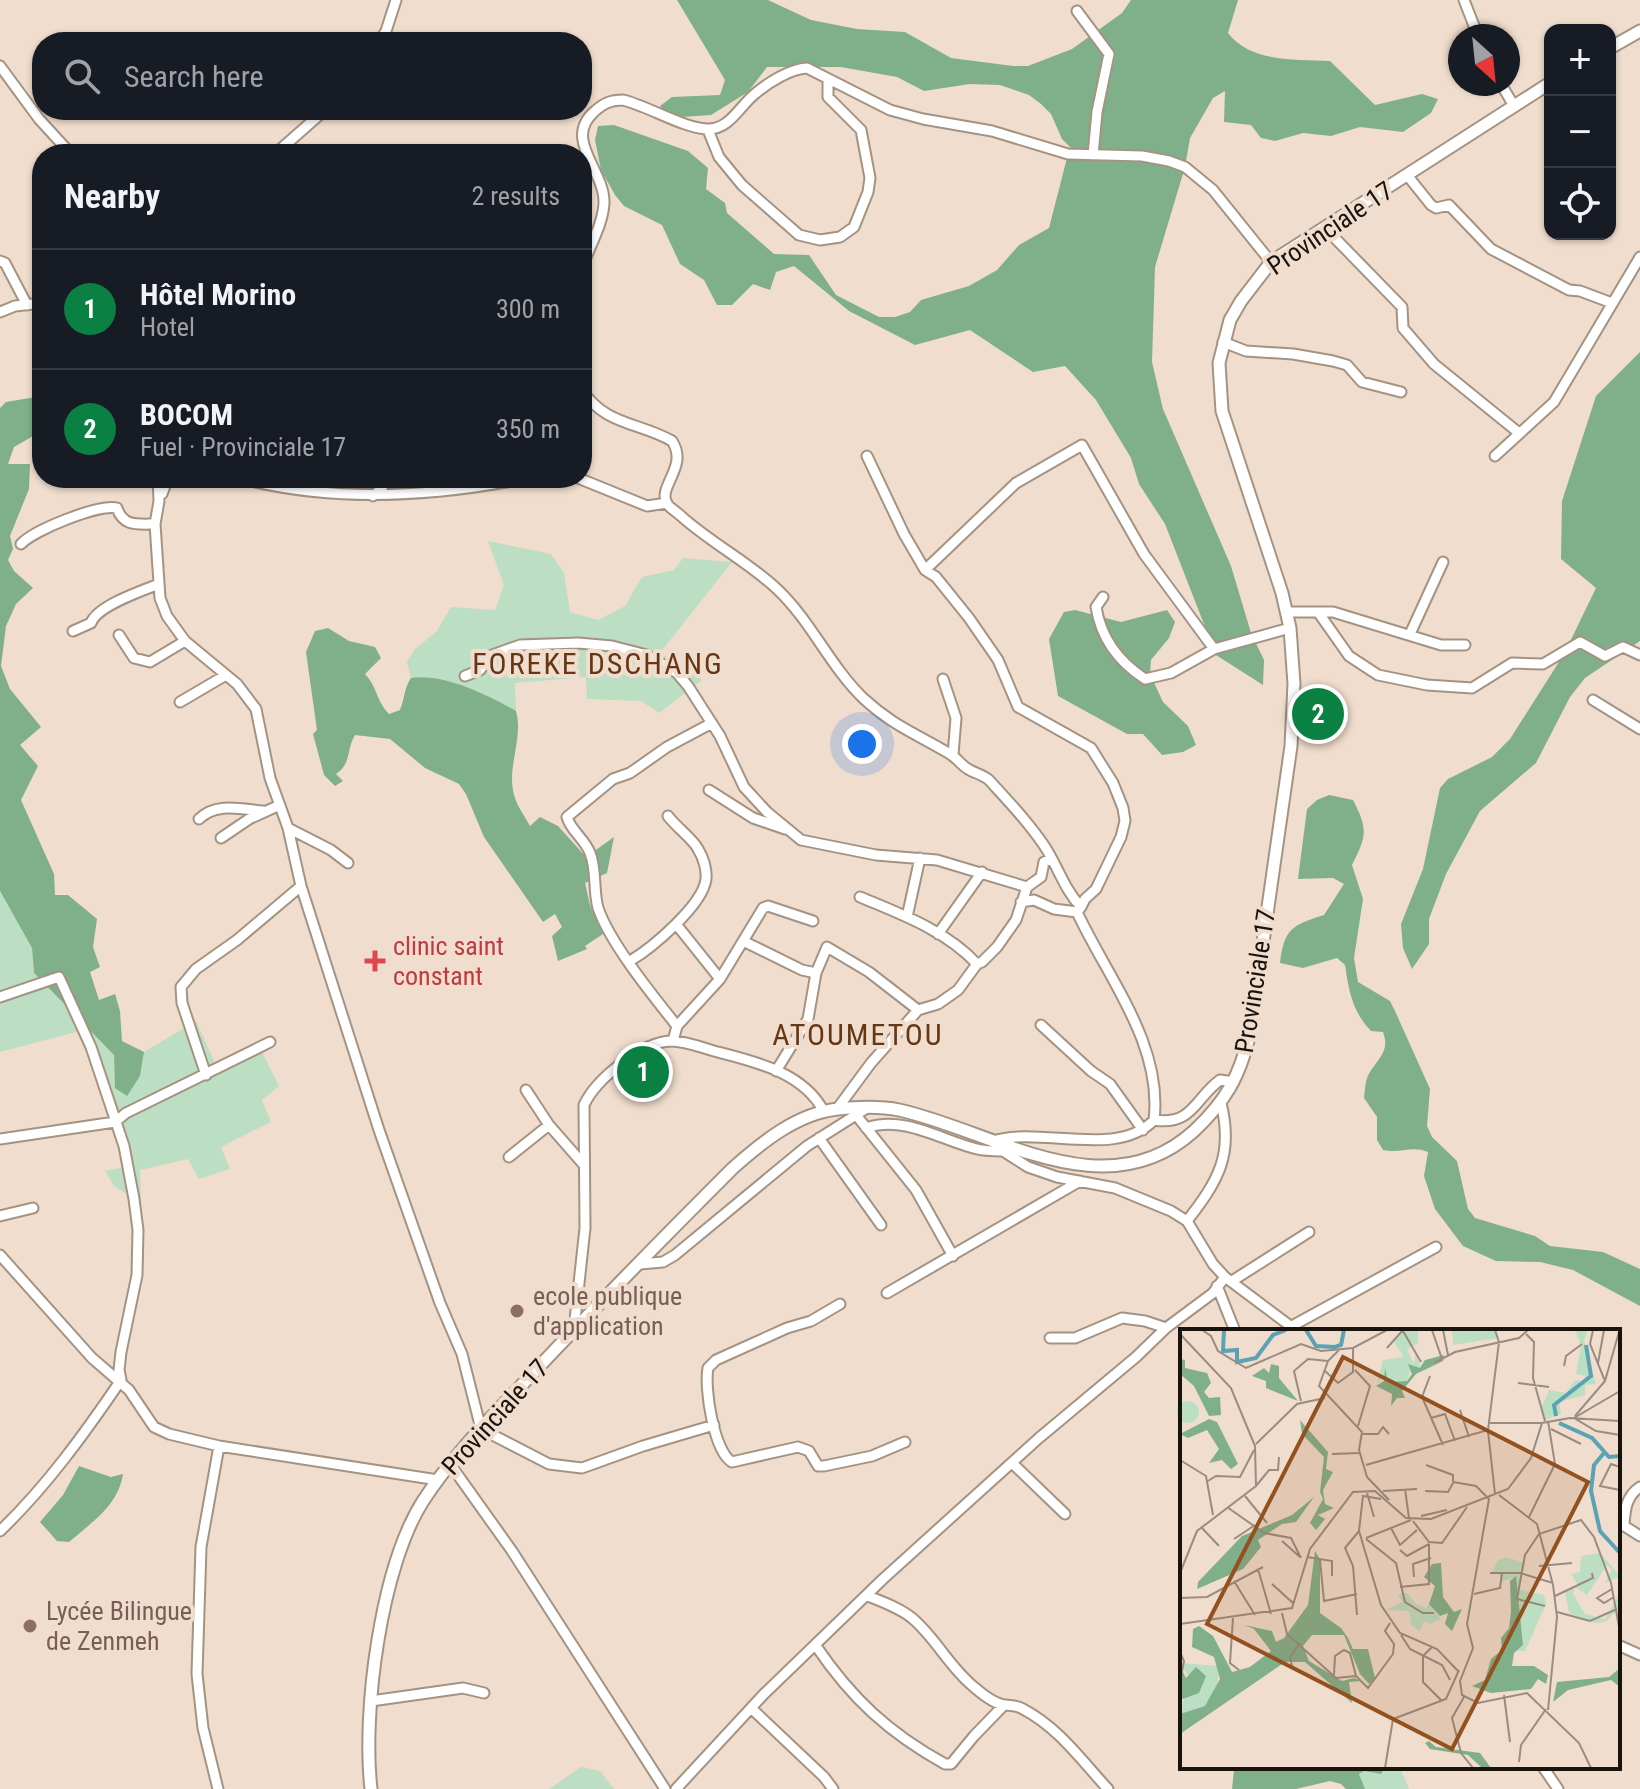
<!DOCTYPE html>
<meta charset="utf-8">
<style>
:root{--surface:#171b24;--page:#242831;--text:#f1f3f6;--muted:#9ea1a6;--line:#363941;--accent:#0b8043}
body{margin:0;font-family:"Roboto Condensed",sans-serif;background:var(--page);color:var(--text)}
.controls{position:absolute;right:24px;top:24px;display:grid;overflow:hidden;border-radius:16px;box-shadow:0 2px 6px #0004}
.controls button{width:72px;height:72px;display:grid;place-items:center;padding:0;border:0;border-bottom:2px solid var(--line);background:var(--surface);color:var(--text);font:40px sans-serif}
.compass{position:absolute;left:1448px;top:24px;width:72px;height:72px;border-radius:50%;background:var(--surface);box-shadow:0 2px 6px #0004;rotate:153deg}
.you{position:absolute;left:862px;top:744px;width:28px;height:28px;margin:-20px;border:6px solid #fff;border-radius:50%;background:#1a73e8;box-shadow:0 0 0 12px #1a73e833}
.badge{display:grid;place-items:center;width:52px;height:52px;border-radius:50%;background:var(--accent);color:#fff;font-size:26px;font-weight:700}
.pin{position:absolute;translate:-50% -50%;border:4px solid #fff;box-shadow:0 2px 8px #0006}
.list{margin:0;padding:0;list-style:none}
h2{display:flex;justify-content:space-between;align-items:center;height:104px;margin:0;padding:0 32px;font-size:34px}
h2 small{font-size:26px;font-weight:400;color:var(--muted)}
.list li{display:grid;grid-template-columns:52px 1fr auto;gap:24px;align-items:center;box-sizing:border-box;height:120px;padding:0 32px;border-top:2px solid var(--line)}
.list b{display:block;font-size:30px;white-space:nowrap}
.list p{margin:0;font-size:26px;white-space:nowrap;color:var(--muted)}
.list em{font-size:26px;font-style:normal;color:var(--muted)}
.icon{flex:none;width:44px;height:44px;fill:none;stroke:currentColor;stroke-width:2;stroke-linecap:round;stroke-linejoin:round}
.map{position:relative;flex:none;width:1640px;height:1789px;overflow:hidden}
.search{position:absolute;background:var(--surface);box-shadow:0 2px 6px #0004;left:32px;top:32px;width:560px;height:88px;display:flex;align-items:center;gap:20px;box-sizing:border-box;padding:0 28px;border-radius:32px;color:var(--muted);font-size:30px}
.panel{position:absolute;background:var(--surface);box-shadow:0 2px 6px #0004;left:32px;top:144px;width:560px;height:344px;border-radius:32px}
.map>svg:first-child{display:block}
.green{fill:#bcdec2}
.forest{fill:#80b08a}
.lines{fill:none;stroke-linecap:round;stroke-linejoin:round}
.minor-casing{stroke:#a49383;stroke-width:13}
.major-casing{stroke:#a49383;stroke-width:15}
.minor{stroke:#fff;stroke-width:9}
.major{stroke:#fff;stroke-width:11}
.health-dot{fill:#e0444e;stroke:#f0ddcd;stroke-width:3}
.education-dot{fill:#8d6e63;stroke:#f0ddcd;stroke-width:3}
.labels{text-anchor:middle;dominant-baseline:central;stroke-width:8;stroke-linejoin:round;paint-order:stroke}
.street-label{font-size:26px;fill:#19130d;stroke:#f0ddcd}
.health-label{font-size:26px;fill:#be3a42;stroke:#f0ddcd;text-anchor:start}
.education-label{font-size:26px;fill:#785e54;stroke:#f0ddcd;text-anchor:start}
.quarter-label{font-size:30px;letter-spacing:2px;fill:#653715;stroke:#f0ddcd}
.inset-river{fill:none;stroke:#5aa2b4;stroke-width:4}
.inset-road{fill:none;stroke:#9a8c80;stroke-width:2}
.view{fill:#93511f;fill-opacity:0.15;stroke:#93511f;stroke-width:4}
.inset-edge{fill:none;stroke:#19130d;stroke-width:4}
</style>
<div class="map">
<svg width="1640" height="1789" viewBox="0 0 1640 1789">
<rect width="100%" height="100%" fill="#f0ddcd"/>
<path class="green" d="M488 541 551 554 564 573 570 612 598 620 625 606 642 577 674 570 683 558 732 562 660 653 702 680 659 713 641 701 587 699 586 677 515 683 516 711C487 695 444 673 411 678L407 662 414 650 437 631 451 607 495 610 504 585Z
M0 891 32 948 34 973 114 1055 115 1087 140 1076 144 1052 196 1021 219 1072 261 1050 279 1086 262 1100 271 1122 221 1147 230 1169 199 1179 188 1159 140 1170 141 1203 114 1186 105 1171 129 1166 80 1031 0 1052Z
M581 1767 600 1771 614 1789H549Z
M1385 1767H1400L1409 1789H1365L1359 1774 1364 1771 1381 1774Z"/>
<path class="forest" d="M677 0H768L811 20 857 29 905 32 951 58 1013 66H1028L1072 49 1122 13 1131 0H1238L1228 33C1251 63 1295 59 1330 61L1375 105 1422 94 1438 99 1431 113 1403 132 1360 127 1331 136 1303 133 1275 141 1261 138 1251 125 1224 122 1225 91 1213 98 1190 138 1185 167 1155 267 1152 362 1163 409 1231 566 1251 633 1264 660 1263 685 1216 655 1165 524 1139 484 1131 458 1096 400 1065 366 1033 372 970 330 915 345 849 311 794 266 776 272 770 290 753 284 732 305H717L704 280 680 264 662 225 624 206 615 195 601 170 595 140 598 126 614 125 688 151 708 168 706 189 725 203 727 213 774 254 809 255 836 295 879 317H895L910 312 921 300 969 286 997 270 1019 245 1049 228 1068 154 1073 150 1062 139 1051 114 1041 104 1029 95 1000 85 970 84 924 91 897 77 841 67H767L748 92 711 115 667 118 660 106 672 97 720 95 725 80Z
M1640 352V641L1585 678 1570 697 1536 763 1480 811 1446 874 1429 919V944L1412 969 1403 948 1401 924 1423 869 1440 788 1448 779 1492 757 1510 739 1564 654 1596 588 1561 559 1562 501 1596 396Z
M42 396V431L14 447 8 464H30L29 489 10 536 13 549 8 560 14 571 33 588 16 604 6 626 1 666 10 689 41 727 20 745 38 766 21 800 54 874 55 895H68L97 919 93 947 100 967 90 972 99 1000 115 994 120 1011 122 1041 144 1052 140 1076 127 1096 115 1088 114 1055 34 973 32 948 0 891V408L6 402Z
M1075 610 1121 622 1167 610 1175 622 1169 638 1151 660 1150 674 1163 702 1188 726 1196 745 1183 752 1162 755 1143 734H1127L1058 696 1049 639 1064 612Z
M328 628 349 641 375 647 381 658 365 674C377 686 377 703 389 714L400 710C405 698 404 688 411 678 444 673 488 695 516 711 524 740 505 769 515 798 518 807 525 817 530 826L540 817 558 826 586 857 614 837 607 873 585 883 590 905 603 934 585 946 587 949 558 961 552 936 562 927 555 914 543 922 484 837 466 794 459 784 425 768 390 739 355 735C346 750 352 763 336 774L343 781 335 786 324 775 313 734 317 730 306 652 315 631Z
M1329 795 1353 800C1368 829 1367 836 1352 865L1363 899 1354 958 1358 982 1390 1001 1395 1011 1430 1089 1427 1126 1432 1137 1457 1161 1468 1209 1475 1218 1535 1236 1550 1246 1603 1252 1640 1269V1306L1573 1270 1540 1262 1496 1261 1463 1246 1435 1209 1424 1176 1428 1152C1412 1145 1399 1154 1383 1150L1377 1140V1117L1364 1098C1365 1090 1365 1079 1370 1072 1379 1057 1390 1051 1383 1032L1371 1031C1352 1011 1349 991 1345 965L1337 958 1303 968 1280 963C1284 929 1292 925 1324 915L1344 884 1333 878 1298 879 1307 809 1317 800Z
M79 1466 111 1477 123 1474C118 1506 92 1522 69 1542L57 1541 40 1522 63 1495Z
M1229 1767H1385L1381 1774 1364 1771 1359 1774 1365 1789H1346L1341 1784 1330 1781 1296 1789H1232L1234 1770Z"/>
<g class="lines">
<g class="minor-casing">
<path id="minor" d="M1464 0 1478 36
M1077 11 1109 54 1097 112 1093 155
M379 42 386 31 396 0
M0 66 39 119 71 154
M1501 84 1514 106
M708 130 719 157 742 185 799 235 820 240 840 237 854 227 868 192 870 178 861 130 828 97V79
M275 154 325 110
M1407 175 1431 205 1436 208 1449 205 1491 249 1569 290 1580 291 1612 303
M1326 229 1402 307 1403 328 1434 364 1519 433
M0 261 5 263 27 305
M582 268C589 247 603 225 604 203 605 170 562 139 595 111 604 103 611 100 623 100 648 106 683 128 707 129 730 130 740 105 756 93 769 82 790 69 807 68L890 110 923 119 992 131 1068 154 1142 156 1169 161 1185 167 1213 190 1271 262
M0 312 15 306 42 303
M1223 342 1246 351 1293 354 1333 361 1347 365 1362 382 1401 392
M582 390C606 426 639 422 672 441 689 467 657 486 667 504 670 508 677 512 681 516 711 543 747 561 777 589 811 621 830 666 863 698 893 726 917 734 950 754 957 758 961 765 968 769 974 773 984 775 989 780 1009 802 1031 825 1047 850 1059 870 1065 890 1081 907L1077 912C1107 977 1163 1044 1154 1120 1117 1159 1040 1126 993 1141
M867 456 904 534 925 570 936 577 969 618 998 660 1018 707 1091 748 1113 783 1123 808 1125 821 1121 837 1096 889 1085 899 1081 907
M1495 456 1554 402 1640 257
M158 478 159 501 155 524 160 598 167 616 185 641 237 684 256 709 270 778 288 828 301 886 379 1130 440 1303 462 1354 481 1429 549 1464 582 1468 643 1446 714 1425
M239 478C333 503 433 497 527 478
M578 478 647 506 667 503
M162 494 168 478
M373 496 382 488 388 478
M21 544C34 530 98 504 117 508 123 527 138 524 155 524
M925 570 1016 483 1082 445 1144 554 1214 649
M1103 597 1096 607C1101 638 1119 662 1145 679L1171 673 1214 649 1290 628
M1286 612H1333L1441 645H1465
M1318 612 1349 656 1378 675 1427 685 1472 688 1512 663 1543 664 1580 642 1605 656 1623 647 1640 655
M73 631 91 623C97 606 141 591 159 584
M1410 634 1443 562
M119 635 134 658 150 662 185 641
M465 676 480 670 492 655 520 645 578 643 612 646 647 655 677 673 688 686 720 736 744 787 767 812 801 840 876 855 937 860 1027 887
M943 679 956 718 953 755
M1593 700 1640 729
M180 702 226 675
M709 790 753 818 785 829
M199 819C216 802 241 809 263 811
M288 828 331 850 348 863
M221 838 249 819 280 805
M860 897C901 914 947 931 977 964
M1021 902 1034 900 1054 909 1077 912
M907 917 920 858
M676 924 720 979
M938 934 982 872
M743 941 802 970 816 973
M630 961C652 948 703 905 706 879 707 869 703 857 698 849 693 839 676 827 668 816
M0 997 59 977 91 1047 124 1146 134 1199 138 1230 137 1275 121 1352 119 1370 121 1380C85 1433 46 1487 0 1531
M1041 1025 1091 1071 1110 1084 1143 1130
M677 1026C653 996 610 943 598 908 593 890 597 870 590 853 585 839 570 830 567 817L613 779 630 773 667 747 712 723
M673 1041 677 1026 720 979 763 908 768 906 813 921
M776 1071 808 1019 816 973 827 947 869 972 918 1010
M206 1075 182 1003 181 987 196 969 237 940 301 886
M526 1090 549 1125 584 1165
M837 1109 871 1063 918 1010 938 1004 958 990 977 964 982 962 997 947 1016 920 1027 887 1041 877 1044 862 1052 859
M856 1115 916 1190 953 1256
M1154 1120C1193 1126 1195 1098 1220 1080L1234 1082
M866 1128C905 1115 940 1140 977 1149 985 1151 994 1151 1003 1151
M819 1138 881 1225
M0 1139 115 1122 126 1113 270 1042
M995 1143 1003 1151 1028 1167 1057 1177 1115 1188 1171 1211 1187 1221 1213 1264 1225 1277 1297 1331
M509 1157 549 1125
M0 1216 33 1208
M1187 1221C1218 1181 1234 1155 1221 1103
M0 1255 92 1358 129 1390 154 1427 169 1434 219 1446 438 1480
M640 1264 663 1262 675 1255 807 1146 867 1108
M1232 1281 1309 1232
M1217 1286 1235 1331
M887 1293 1080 1181
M840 1304 811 1321 787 1328 716 1360 708 1368C704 1388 714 1452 732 1462L798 1447 809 1451 818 1466H824L872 1456 905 1442
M1292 1326 1436 1247
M574 1329 585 1228 584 1105C596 1079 642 1042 671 1041 685 1041 700 1047 714 1051 753 1061 804 1072 824 1112
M1050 1338H1075L1122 1318 1145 1321 1166 1328
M1012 1463 1065 1514
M450 1464 512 1551 665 1789
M1621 1524 1640 1536
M1624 1525C1625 1510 1626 1496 1640 1487
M868 1596C883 1602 900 1608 912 1618 936 1638 949 1667 974 1687 982 1694 994 1704 1005 1705 1013 1706 1016 1705 1023 1709 1059 1728 1081 1760 1108 1789
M1618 1645 1640 1655
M816 1646C852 1699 889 1733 945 1764H951L974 1736 1004 1705
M371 1701 463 1688 484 1693
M751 1708 824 1777 833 1789
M1543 1767 1558 1789
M218 1789 203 1728 197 1674 201 1547 219 1446
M676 1789 764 1694 883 1579 1039 1438 1136 1357 1166 1328 1213 1293 1225 1277"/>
</g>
<g class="major-casing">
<path id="major" d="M1610 48 1640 31
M371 1789C362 1711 381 1567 423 1501 454 1453 496 1413 534 1372 599 1303 666 1235 733 1168 762 1142 798 1113 838 1109 858 1107 880 1106 899 1110 992 1130 1105 1212 1194 1131 1226 1101 1240 1076 1250 1033L1291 746 1294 684 1290 628 1282 593 1222 411 1219 363 1230 320 1241 301 1271 262 1550 83"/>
</g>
<use href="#minor" class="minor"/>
<use href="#major" class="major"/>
</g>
<path class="health-dot" d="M371 949h8v8h8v8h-8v8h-8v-8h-8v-8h8z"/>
<g class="education-dot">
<circle cx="517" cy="1311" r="8"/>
<circle cx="30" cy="1626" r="8"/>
</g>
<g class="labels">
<g class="street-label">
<text transform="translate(1330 228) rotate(-34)">Provinciale 17</text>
<text transform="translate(1255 981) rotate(-81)">Provinciale 17</text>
<text transform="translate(495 1417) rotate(-48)">Provinciale 17</text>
</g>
<g class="health-label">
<text x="393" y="946">clinic saint<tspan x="393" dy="30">constant</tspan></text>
</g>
<g class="education-label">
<text x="533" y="1296">ecole publique<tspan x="533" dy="30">d'application</tspan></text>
<text x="46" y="1611">Lycée Bilingue<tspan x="46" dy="30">de Zenmeh</tspan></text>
</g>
<g class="quarter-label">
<text x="598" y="663">FOREKE DSCHANG</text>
<text x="858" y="1034">ATOUMETOU</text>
</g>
</g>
<g transform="translate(1180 1329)">
<rect width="440" height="440" fill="#f0ddcd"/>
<path d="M238 1V14L227 20 234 35 236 24 241 40 231 38 227 52 208 53 206 45 197 54 203 31 224 28 214 13 222 2ZM272 1H314L319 9 273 16ZM395 1H408L404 11 416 55 405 56V66L379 73 381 85 365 91 362 78 369 61 386 64 395 51 404 52 405 47 396 45 401 17ZM-3 83a11 11 0 1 1 22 0a11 11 0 1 1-22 0ZM420 224 440 247 425 254 432 241 427 236 407 266 395 258 393 265 405 285 425 290 440 263V279L425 293 415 294 389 284 385 262 398 256 391 245 400 243 401 227ZM326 228 345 234 338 260 364 266 366 275 345 322H335L343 316 335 254 333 249 320 253V244H312L317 232ZM227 264 236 275 246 279 249 275 261 290 250 295 244 292 240 302 231 296 229 282 205 281 222 273 218 265ZM0 334 39 337 37 360 25 377 11 384 0 385 9 348Z" fill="#bcdec2"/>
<path d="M264 26 263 32 236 45 222 62 225 69H217L211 77 212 65 196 57 204 52 205 39 208 53 227 52 232 45 228 35 240 39 245 31ZM0 30 5 31V39L27 44 31 54 24 63 29 69 40 68 41 86 29 87 14 57 0 45ZM91 35 99 37V49L118 72 86 59V52L72 47 84 39 89 44ZM29 90 37 93 58 135 51 140 42 131 29 134 39 120 27 101 8 109 0 105ZM120 91 148 123 146 140 153 143 143 161 145 175 154 179 138 186 145 190 136 201 130 194 143 170 140 163 144 128 122 105ZM134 168 116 193 102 195 78 211 81 218 63 240 17 260 18 253 62 207 112 186ZM135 222 140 230V284L161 299 168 309 173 320H188L195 349 189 355 180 345 164 306H132L123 317 129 332 162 352 174 349 181 352 169 353 172 374 125 333H105L0 405V385L25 377 40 350 34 328 12 318 13 300 19 297 33 307 52 343 70 338 91 322 74 300 64 296 92 302 96 313 104 309 128 276ZM261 234 263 268 274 283 282 280 272 302 265 295 268 284 260 287 249 275 255 257 244 248 252 235ZM336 247 343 316 334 324 332 337H354L368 346 366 355 358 350 351 360 311 364 292 357 305 351 311 330 322 321 321 309 329 299 331 283 330 252ZM0 337 6 349 16 338 26 347 19 364 0 371ZM440 339V358L431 351 388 361 373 373 377 353 429 348ZM249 412 256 418 300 424 311 439H302L288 426 250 420 245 414Z" fill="#80b08a"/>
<path class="inset-river" d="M44 1 43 22 57 21V33L76 29 93 6 106 1M126 1 136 17 155 18 161 16 164 1M376 87 374 76 411 47 406 16M379 94 412 109 429 128 440 127M424 124 414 136 411 162 420 202 440 224"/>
<path class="inset-road" d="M22 1 31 7 38 22 66 39 121 15 141 22 173 19 207 1M252 1 262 30M263 1 268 26M223 2 241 33M0 5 51 59 75 117 76 157 17 202 0 244M346 5 354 13 353 49 365 92M207 19 223 1M159 21 148 32 139 57 182 103 179 121 187 148 209 171M254 34 275 23 339 9 348 1M418 34 424 1M384 37 386 27 402 15M144 41 158 54 173 43V19M175 41 190 57 178 97M250 47 242 68 263 116M425 52 439 3M338 54 369 58M440 62 394 89 416 102 440 106M121 72 114 42 128 30 148 32M280 81 289 108M395 87 425 52 410 15 413 1M251 89 265 85 275 112M309 94H362M371 100 401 115M308 102 315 165M183 105H198L203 98 209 105M76 115 117 75 145 69M152 125 179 124M0 131 26 147 33 186M186 136 308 101 319 13 315 1M246 136 273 146V153M440 138 431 135 420 157 440 161M28 152 36 147 60 148 74 121M273 153 296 157 309 170 287 295 293 319 280 352 282 366 298 374 347 364 399 414 411 439M76 157 89 141H98L99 128M225 160 229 189M203 162 237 160M245 162 268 163 273 154M187 164 194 188M319 166 357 195 373 256 377 288 368 381M65 167 87 194M201 170 183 167 179 202 201 276 220 304 257 320 278 342M47 178 84 204 111 209 121 229M241 187 267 181M349 188 375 135 368 92M233 192 249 213 262 214 287 178M21 198 39 217M211 199 220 216 237 201M186 209 231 191M54 210 75 196M186 210 216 234 225 273 243 284H254M102 212 120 228M220 221 227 227 249 215M127 228 152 232V247M140 231 144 272 177 265M359 237 392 234M78 240 91 285M310 244H340L373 254M234 248 233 235 251 229M54 252 75 286M92 255 113 274M220 258 249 255V215M432 260 417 269 424 274 434 268M294 265 320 259 322 244M375 267 413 249 412 244M0 269 27 268 83 238M365 277 337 270 345 226 359 205 401 191 414 208 431 254 440 303M377 283 410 292 437 280M102 284 107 305 156 349 176 347 188 359 213 325 214 315 205 302 210 294M177 286 173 237 165 219 179 202M53 289 50 334 59 341M0 295 112 279 130 220 173 163 195 162 226 189 251 190 328 160 351 129 362 94 390 89 440 92M221 306 230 320 262 336 270 351M252 318 243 327V353L262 372M0 323 4 332 0 353M112 337 110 328 120 314M154 346 155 327 164 321 170 324 176 347M324 366 330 413M284 368 272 389 281 424 293 439M339 433 341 416 366 380M205 439 213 390 266 370 279 341"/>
<path class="view" d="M163 28 408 153 272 420 27 295Z"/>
<rect width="440" height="440" class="inset-edge"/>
</g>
</svg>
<div class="controls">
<button>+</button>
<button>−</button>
<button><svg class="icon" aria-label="locate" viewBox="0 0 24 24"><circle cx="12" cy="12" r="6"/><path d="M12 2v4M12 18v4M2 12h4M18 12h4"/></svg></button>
</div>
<svg class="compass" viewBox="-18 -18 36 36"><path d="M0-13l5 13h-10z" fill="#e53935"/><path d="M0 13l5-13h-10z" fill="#9ea1a6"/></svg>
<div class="you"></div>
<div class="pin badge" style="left:643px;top:1072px">1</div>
<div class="pin badge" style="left:1318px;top:714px">2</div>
<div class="search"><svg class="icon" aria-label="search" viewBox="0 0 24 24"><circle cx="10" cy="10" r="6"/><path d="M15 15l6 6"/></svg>Search here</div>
<section class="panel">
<h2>Nearby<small>2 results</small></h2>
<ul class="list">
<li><span class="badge">1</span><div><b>Hôtel Morino</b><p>Hotel</p></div><em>300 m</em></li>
<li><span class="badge">2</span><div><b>BOCOM</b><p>Fuel · Provinciale 17</p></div><em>350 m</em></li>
</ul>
</section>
</div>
